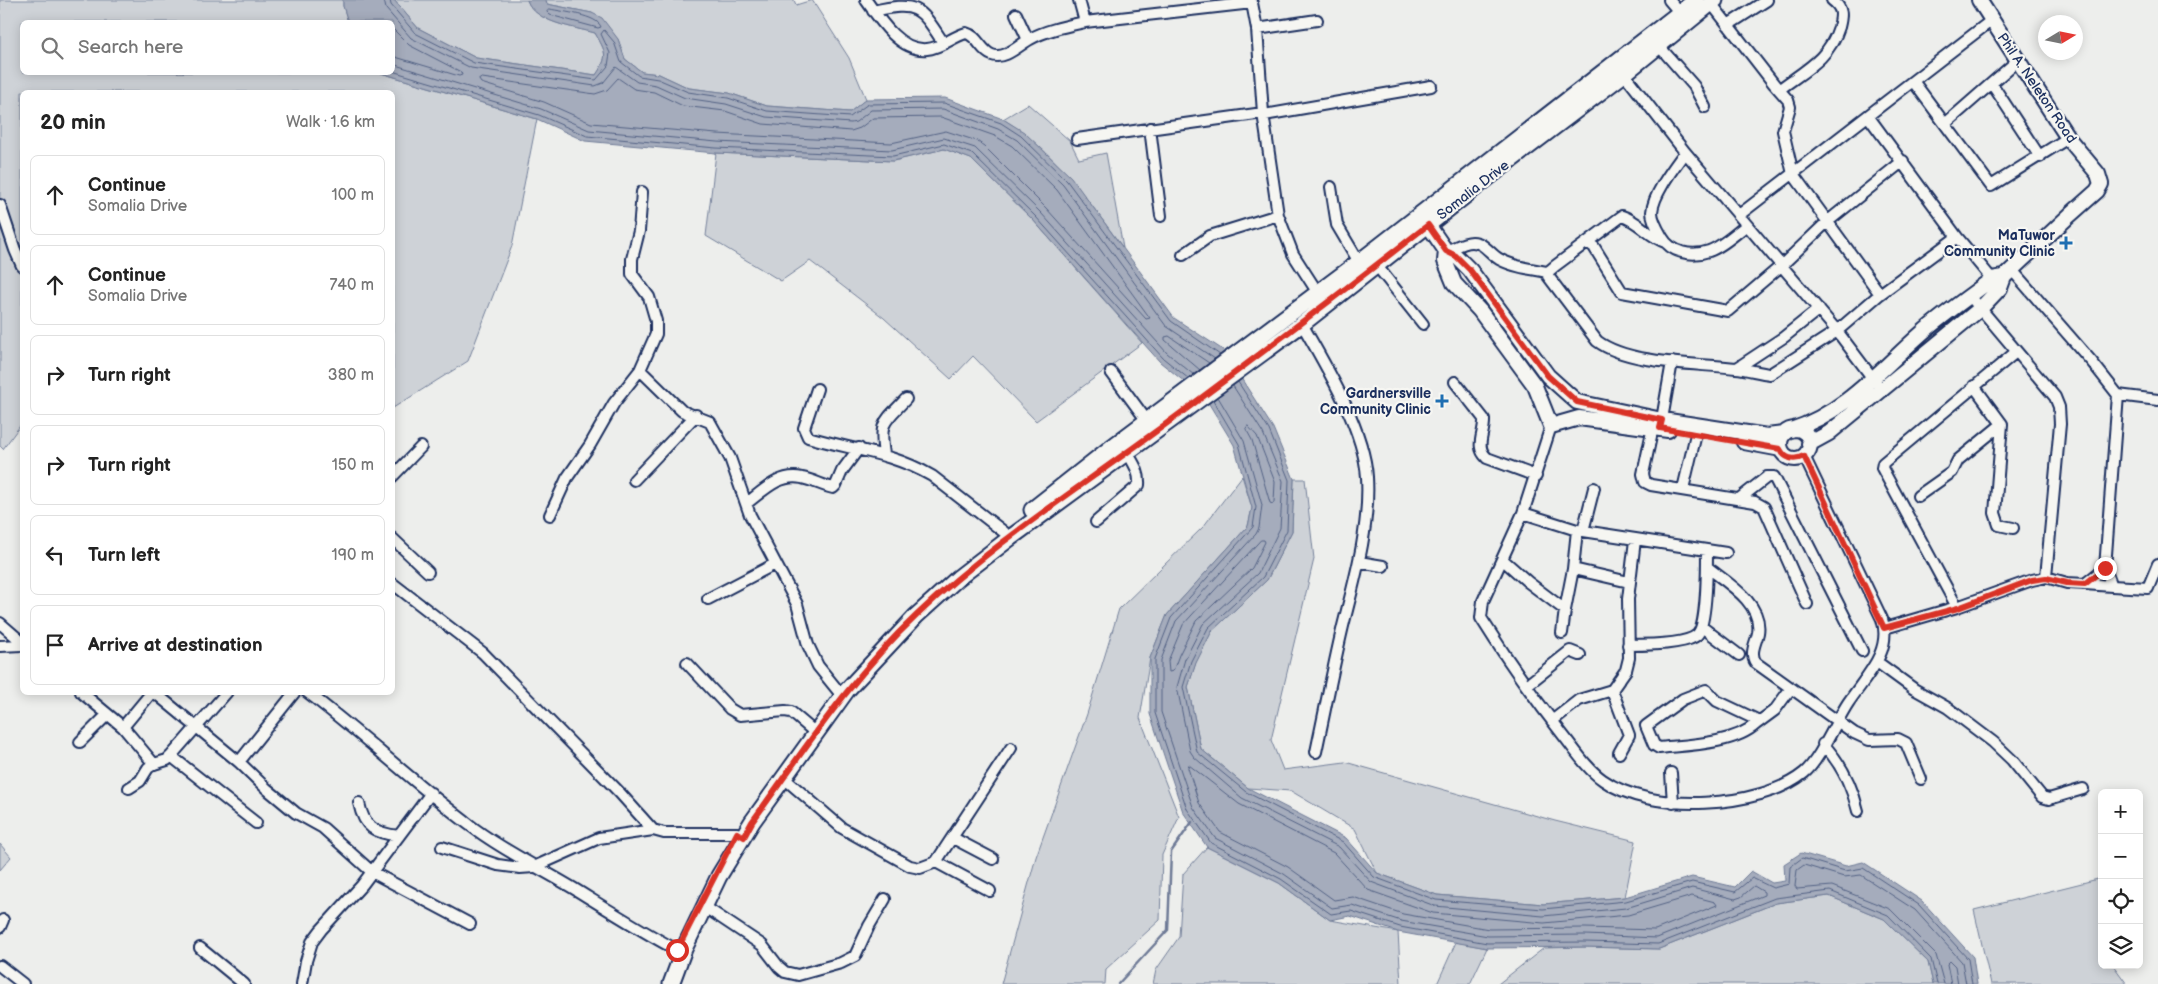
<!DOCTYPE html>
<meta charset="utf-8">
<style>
:root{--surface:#fff;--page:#f6f6f6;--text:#222;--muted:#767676;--line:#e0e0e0}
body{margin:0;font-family:"Balsamiq Sans",sans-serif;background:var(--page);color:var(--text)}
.controls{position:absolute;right:15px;bottom:15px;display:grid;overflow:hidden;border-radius:8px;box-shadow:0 2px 12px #0003}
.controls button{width:45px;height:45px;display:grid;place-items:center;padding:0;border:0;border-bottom:1px solid var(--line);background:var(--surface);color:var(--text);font:25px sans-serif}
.compass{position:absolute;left:2038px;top:15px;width:45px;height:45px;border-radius:50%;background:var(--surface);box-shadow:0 2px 12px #0003;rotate:80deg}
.stop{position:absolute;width:15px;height:15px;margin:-11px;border:4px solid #d93025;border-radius:50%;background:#fff}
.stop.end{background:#d93025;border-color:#fff;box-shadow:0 1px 5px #0008}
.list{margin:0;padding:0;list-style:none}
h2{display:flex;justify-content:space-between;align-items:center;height:65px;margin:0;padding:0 20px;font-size:21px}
h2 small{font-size:16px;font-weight:400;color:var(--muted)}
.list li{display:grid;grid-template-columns:32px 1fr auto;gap:15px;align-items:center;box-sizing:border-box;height:80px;margin:0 10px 10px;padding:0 10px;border:1px solid var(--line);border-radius:8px}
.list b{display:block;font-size:19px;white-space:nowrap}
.list p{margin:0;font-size:16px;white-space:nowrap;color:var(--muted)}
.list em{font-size:16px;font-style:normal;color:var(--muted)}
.icon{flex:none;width:28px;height:28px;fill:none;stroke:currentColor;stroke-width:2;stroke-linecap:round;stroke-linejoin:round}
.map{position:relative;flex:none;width:2158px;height:984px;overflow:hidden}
.search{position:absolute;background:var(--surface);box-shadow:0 2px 12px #0003;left:20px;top:20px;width:375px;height:55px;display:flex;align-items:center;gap:12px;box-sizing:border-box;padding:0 18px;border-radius:8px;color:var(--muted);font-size:19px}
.panel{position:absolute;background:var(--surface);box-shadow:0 2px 12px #0003;left:20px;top:90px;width:375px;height:605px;border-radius:8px}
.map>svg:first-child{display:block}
.green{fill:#ced2d7;stroke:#74809a}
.water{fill:#a5acbc;stroke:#6e7a96}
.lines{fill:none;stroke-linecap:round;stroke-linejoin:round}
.shore{stroke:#526184;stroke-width:1}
.stream{stroke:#6e7a96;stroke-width:2.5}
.street-casing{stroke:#1b2f5e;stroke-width:14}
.secondary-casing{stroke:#1b2f5e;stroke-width:18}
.primary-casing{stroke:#1b2f5e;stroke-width:19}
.street{stroke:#f6f6f2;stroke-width:10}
.secondary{stroke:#f6f6f2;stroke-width:14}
.primary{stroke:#f6f6f2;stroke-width:15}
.route{stroke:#d93025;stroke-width:6}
.poi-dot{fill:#1f6fb2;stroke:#f6f6f2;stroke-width:2}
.labels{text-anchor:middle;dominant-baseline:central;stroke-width:4.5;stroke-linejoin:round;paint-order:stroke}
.street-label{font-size:14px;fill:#1b2f5e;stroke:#f6f6f2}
.poi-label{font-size:14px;font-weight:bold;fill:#1b2f5e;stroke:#f6f6f2;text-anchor:end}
</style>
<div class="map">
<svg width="2158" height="984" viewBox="0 0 2158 984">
<rect width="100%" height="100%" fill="#edeeec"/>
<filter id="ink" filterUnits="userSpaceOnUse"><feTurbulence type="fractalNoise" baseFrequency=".02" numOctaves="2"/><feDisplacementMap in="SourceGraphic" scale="10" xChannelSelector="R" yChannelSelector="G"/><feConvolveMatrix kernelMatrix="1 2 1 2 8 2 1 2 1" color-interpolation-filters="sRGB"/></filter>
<g filter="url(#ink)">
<path class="green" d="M0 0H343V6L348 22H22V72L381 73 537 119 512 246 468 361 393 408 392 92H22V423L3 449 0 446Z
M394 0H527C535 23 574 27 595 33 606 52 609 56 596 75L476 58 418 28Z
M546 0H794L796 5 812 0 849 58 866 99 850 112 767 106 729 93 689 88 659 74 642 72 625 59 618 39 592 13 547 4Z
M1028 104 1070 141 1079 159 1106 153 1123 248C1088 200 1054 150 1003 119Z
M944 149 971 159 1033 220 1142 343 1036 421 973 356 951 379 884 318 810 261 781 281 706 236 716 153 893 161Z
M1242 476 1252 508 1248 526 1167 615 1150 658 1140 718 1179 817 1162 855 1160 920 1106 969 1105 984H1001L1036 857 1087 714 1119 609 1203 527Z
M1294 479H1305L1314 559 1271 740 1283 770 1345 762 1555 821 1636 841 1625 897 1543 904 1437 895 1377 873 1355 829 1291 791 1248 788 1201 749 1188 687 1196 662 1212 631 1267 580 1292 531Z
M0 844 11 857 0 870Z
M1207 847 1279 883 1330 920 1398 932 1401 984H1153L1156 970 1179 937 1183 874Z
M2102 878V965H2113L2127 984H1991L1974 910Z
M1829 896 1884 919 1928 962 1933 984H1498L1544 948 1585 947 1659 949 1776 903Z
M1456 942 1487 948 1470 984H1437Z"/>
<path class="water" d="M343 0H394L418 28 476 58 596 75C609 56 606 52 595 33 574 27 535 23 527 0H546L547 4 592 13 602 18 618 39 625 59 642 72 659 74 689 88 729 93 767 106 850 112 866 99 945 98 1003 119 1024 132 1071 177 1174 318 1223 350 1273 428 1294 479 1292 531 1267 580 1212 631 1196 663 1188 687 1201 749 1248 788 1346 838 1377 873 1437 895 1543 904 1625 897 1692 877 1735 887 1751 871 1772 883 1785 881 1784 864 1801 853 1846 866 1863 862 1922 901 1973 957 1977 984H1933L1928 962 1884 919 1829 896 1776 903 1659 949 1585 947 1487 948 1398 932 1350 916 1330 920 1279 883 1207 847 1183 812 1150 714V658L1167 615 1248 526 1252 508 1234 445 1206 399 1160 362 1033 220 971 159 944 149 893 161 716 153 585 141 537 119 381 73 392 72V22H348L343 6Z"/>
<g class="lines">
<path class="shore" d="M384 0 386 9 411 38 471 68 595 86 603 83 616 67 637 82 656 85 685 98 726 104 766 117 851 123 856 122 871 110 943 109 998 129 1017 140 1063 185 1166 326 1215 359
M390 0 391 5 415 33 474 63 596 80 608 66 610 53 601 34 604 30 614 42 621 62 639 76 658 79 688 92 728 98 767 111 850 117 868 104 944 103 1001 123 1021 136 1067 181 1171 321 1220 355
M550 9C563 12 597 15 601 27L598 28 550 15 547 12Z
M392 28 409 45 461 72 462 75 459 76 392 56
M392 64 541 109 589 130 717 142 892 150 944 138 975 148 1041 213 1167 353 1194 375
M392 71 539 115 587 136 716 148 893 156 944 144 972 154 1036 217 1163 358 1189 379
M482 78 595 94 607 90 618 78 634 89 654 92 683 106 725 111 763 124 851 131 860 128 873 118 941 117 995 136 1012 146 1057 190 1150 318 1146 319 1046 208 984 146 977 141 946 131 891 143 717 134 591 123 544 102 481 83 479 80Z
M1200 370 1165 340V337L1169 336 1209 363
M1238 382 1269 430 1289 480 1287 530 1263 577 1208 628 1191 661 1183 687 1197 752 1246 792 1343 842 1374 877 1436 900 1543 909 1626 901 1692 882 1735 892 1752 878 1773 888 1789 884 1790 867 1802 858 1845 871 1863 868 1919 905 1968 959 1972 984
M1218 397 1244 441 1262 505 1259 528 1256 534 1176 621 1161 660V712L1193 807 1215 838 1284 874 1332 908 1352 905 1401 921 1488 936 1585 935 1657 938 1764 895V892L1754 886 1741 897 1735 899 1692 888 1626 908 1543 916 1435 906 1371 882 1339 847 1242 798 1194 757 1190 751 1177 687 1185 659 1203 624 1258 573 1280 528 1283 481 1263 433 1233 386
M1213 400 1239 444 1256 507 1253 527 1171 618 1155 659V713L1187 809 1211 843 1281 879 1331 914 1351 911 1400 927 1487 943 1585 942 1658 944 1775 898 1830 891 1888 915 1931 959 1937 984
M1248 426 1257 436 1275 482 1274 502 1273 504 1270 503 1252 440 1246 429Z
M1261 540H1264L1265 542 1252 568 1196 621 1179 655 1173 671 1169 672 1168 661 1183 625Z
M1189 765 1239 804 1334 853 1368 890 1433 913 1544 923 1628 915 1692 896 1715 902 1717 905 1655 930 1585 928 1489 929 1403 914 1353 897 1334 900 1288 867 1220 832 1199 803 1188 768Z
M1944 984 1936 955 1890 909 1832 886 1797 889 1795 886 1797 870 1804 865 1844 877 1861 875 1915 910 1962 962 1966 984
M1951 984 1947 964 1950 961 1955 966 1958 984"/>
<path class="stream" d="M1118 984 1168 930 1171 852 1192 822"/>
<g class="street-casing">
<path id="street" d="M866 0C879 19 900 52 927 49 941 48 952 37 966 33 978 36 981 51 992 55 1005 60 1019 45 1030 39 1046 30 1067 26 1085 22
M1079 0 1085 22 1252 3 1257 29 1263 113 1278 215 1293 254 1318 293
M1669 0 1680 13
M1711 3 1774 84 1788 100 1790 107 1783 131 1793 174 1880 294
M873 11C918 1 920 7 944 44
M1016 14 1028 40
M1728 25 1767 0
M1257 29 1317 20
M1659 46 1694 86 1705 107
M1621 70 1685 152 1837 331 1877 384
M1913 81 1991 186 2068 138
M1992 84 2040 157
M1780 89C1805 70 1829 59 1839 27 1842 15 1843 8 1832 0
M1264 115 1431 86
M1868 116 1957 237 1996 284
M1945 124 2017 61
M1150 128 1161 216
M1077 139 1263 113
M1685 152C1675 166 1653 194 1652 212 1652 220 1658 230 1662 237 1671 253 1692 257 1709 251 1722 247 1736 233 1747 225
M1331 187 1337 225 1359 262
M0 205 15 250 22 266
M1739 215 1992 20
M1665 242C1649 237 1639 221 1622 216L1555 266 1548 272V276L1597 341C1629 365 1697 363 1736 368 1748 369 1759 373 1770 374L1837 331 1880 294 1957 237
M1585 244H1590L1594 247 1622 292 1728 311 1781 266 1827 222 1903 161
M1446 251C1454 248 1464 242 1472 242 1484 242 1489 253 1499 259 1514 267 1531 269 1548 272
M1183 255 1210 236 1278 215
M1377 266 1423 324
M2012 270 2092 362 2118 395 2105 568 2112 586 2148 588 2158 564
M1970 296 2055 397 2059 407 2060 424 2046 577
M1302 324C1326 366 1364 429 1367 477 1370 527 1355 578 1343 626 1333 668 1325 710 1316 752
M1737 368 1784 337 1819 309
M640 370 682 411 710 422 730 458 750 515 797 604 808 645 818 666 839 692
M1111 372 1147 421
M1455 382 1484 419C1485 434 1474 446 1487 458L1536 476
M1974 386 2002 424 1995 513 1999 525 2013 528
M817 389 804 428 808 437C852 450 891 452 932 476L1004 532
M2118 395 2158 400
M1661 425 1672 362
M1551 426 1523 513 1483 601 1481 618C1506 658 1534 698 1563 735 1575 750 1587 769 1603 780 1650 814 1760 809 1804 773 1820 760 1836 721 1848 703 1865 677 1893 652 1882 619L1804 456
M1653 427 1643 474 1645 482 1651 485 1755 502 1764 507 1807 604
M884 454C879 422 884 422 906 399
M392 477 421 447
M634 480 696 415
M1683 489 1696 434
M1918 496 1952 472 1958 460 2002 424
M1739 499 1767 477H1774L1862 651
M747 503C764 490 780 473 802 478 813 480 823 486 833 488L836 485 842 471 859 448
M1523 513 1577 530 1726 553
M550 515 567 478 590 445 614 403 640 370 656 334V321L649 297 632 274V259L639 231 642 192
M1096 522 1139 485C1140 472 1134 464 1127 452
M1583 531 1594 488
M392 538 428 572
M1502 559 1528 582 1565 610 1573 569 1577 530
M1359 562 1383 566
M1707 567C1726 582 1763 603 1758 633 1756 643 1749 653 1756 663L1854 733 1869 740 1898 739 1906 743 1921 779
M1573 569 1629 582
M392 583 483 653 619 792 653 830 664 833H737L744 837
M2085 584 2112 586
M708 599 775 564
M1957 607 1882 468 1883 463 2016 352
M0 623 22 642
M1702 627 1739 655
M1885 628 1957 607 2032 580 2046 577 2067 583 2085 584 2105 568
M1562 633 1565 610
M1628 645C1643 645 1686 645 1697 635 1707 626 1707 566 1707 551
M0 646 22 645
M1877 662 1914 689 1948 708 1993 742 2012 760 2042 797 2049 799 2083 789
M687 663 730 709 740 715 785 711 791 712 811 729
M1527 685 1570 651 1580 655
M1612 690 1626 670 1629 658 1628 599 1635 540
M1706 690 1717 701 1755 719 1756 724C1734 744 1688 745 1659 748L1654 745 1646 726 1683 699Z
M81 692 123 727 152 692
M154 692 239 762 267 789 296 813 323 828 372 872 470 924
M307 692C365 736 417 786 475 829 506 852 540 868 573 888 607 909 641 931 677 950
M1552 721 1579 700 1612 690 1629 735 1619 753
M1756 724 1775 710 1791 688
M123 727 154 764
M80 742 107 715
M1823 744C1841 763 1852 786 1858 811
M171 756 256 823
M239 762 295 692
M1671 773 1673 803
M784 778 842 828 910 866 920 868 936 862 1011 748
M129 788 140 781 148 768 154 764 167 760 171 756 227 692
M359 803C364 828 375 833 399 836
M953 838 993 859
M442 847 498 865 520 868 534 867 599 838 653 830
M936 862 990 891
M705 907 762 945 779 967 785 972 798 975 841 963 855 956 869 926 885 899
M0 927 3 920
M200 948 244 984
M0 966 23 984
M302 984 306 961 312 942 321 930 362 885 431 793"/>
</g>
<g class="secondary-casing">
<path id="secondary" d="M1422 216 1446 251 1456 256 1470 270 1548 376 1577 402 1662 420 1767 436 1784 434
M1446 251 1445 261 1454 283 1480 311 1535 386 1551 426 1579 418 1668 430
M1780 444a15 15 0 1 1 30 0a15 15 0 1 1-30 0Z
M1791 430C1845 413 1881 369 1922 333 1944 314 1969 297 1992 279L2004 277
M1744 442 1781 449
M1809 444 1829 433 1981 308 2000 288 2004 277 2070 215 2097 191 2101 184 2098 174 2068 138 1979 0"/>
</g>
<g class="primary-casing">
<path id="primary" d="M1032 510 1112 447 1359 262 1696 0
M671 984 684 949 719 876 752 822 847 690 916 616 958 578 1010 538 1302 324 1490 176 1624 74 1715 0"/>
</g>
<use href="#street" class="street"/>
<use href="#secondary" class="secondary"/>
<use href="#primary" class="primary"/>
</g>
</g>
<g class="lines" filter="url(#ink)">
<path class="route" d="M677 950 737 833 744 837 752 822C804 750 852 676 917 615 986 549 1067 496 1144 440 1240 370 1334 298 1428 225L1446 251 1456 256 1470 270 1548 376 1577 402 1662 420 1660 428 1780 449C1785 459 1794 461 1804 456L1884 628 1958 608 2032 580 2046 578 2067 583 2085 584 2105 568"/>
</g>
<g class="poi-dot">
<path d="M2063.5 235.5h5v5h5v5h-5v5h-5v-5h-5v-5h5z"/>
<path d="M1439.5 393.5h5v5h5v5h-5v5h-5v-5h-5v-5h5z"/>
</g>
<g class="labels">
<g class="street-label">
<text transform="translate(2037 88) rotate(56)">Phil A. Neleton Road</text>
<text transform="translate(1473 190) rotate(-38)">Somalia Drive</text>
</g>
<g class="poi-label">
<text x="2055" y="235">MaTuwor<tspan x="2055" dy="16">Community Clinic</tspan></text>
<text x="1431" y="393">Gardnersville<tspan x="1431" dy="16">Community Clinic</tspan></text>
</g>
</g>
</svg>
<div class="controls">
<button>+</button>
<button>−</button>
<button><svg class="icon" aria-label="locate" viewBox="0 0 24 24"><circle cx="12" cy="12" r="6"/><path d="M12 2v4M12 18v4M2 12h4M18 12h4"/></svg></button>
<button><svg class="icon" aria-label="layers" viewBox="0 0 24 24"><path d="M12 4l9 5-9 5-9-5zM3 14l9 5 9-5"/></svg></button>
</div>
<svg class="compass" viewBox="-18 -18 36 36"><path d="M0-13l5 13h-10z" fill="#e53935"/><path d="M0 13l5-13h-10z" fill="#767676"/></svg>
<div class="stop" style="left:677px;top:950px"></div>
<div class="stop end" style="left:2105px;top:568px"></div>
<div class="search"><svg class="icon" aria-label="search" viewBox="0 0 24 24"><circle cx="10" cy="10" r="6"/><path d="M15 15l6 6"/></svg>Search here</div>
<section class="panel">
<h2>20 min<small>Walk · 1.6 km</small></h2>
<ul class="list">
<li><svg class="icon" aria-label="ahead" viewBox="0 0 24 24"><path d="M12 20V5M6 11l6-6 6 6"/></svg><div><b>Continue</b><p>Somalia Drive</p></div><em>100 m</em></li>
<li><svg class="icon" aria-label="ahead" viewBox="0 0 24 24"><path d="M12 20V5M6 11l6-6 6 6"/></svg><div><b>Continue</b><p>Somalia Drive</p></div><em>740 m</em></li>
<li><svg class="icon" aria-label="right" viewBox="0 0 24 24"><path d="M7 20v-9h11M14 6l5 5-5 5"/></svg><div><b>Turn right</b></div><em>380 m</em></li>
<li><svg class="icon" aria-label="right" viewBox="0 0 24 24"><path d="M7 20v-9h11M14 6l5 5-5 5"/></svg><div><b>Turn right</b></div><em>150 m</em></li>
<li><svg class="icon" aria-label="left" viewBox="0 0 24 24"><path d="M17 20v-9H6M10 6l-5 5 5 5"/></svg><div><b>Turn left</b></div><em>190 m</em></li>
<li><svg class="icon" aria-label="arrive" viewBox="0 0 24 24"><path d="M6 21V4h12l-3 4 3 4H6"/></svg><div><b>Arrive at destination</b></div></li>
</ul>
</section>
</div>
